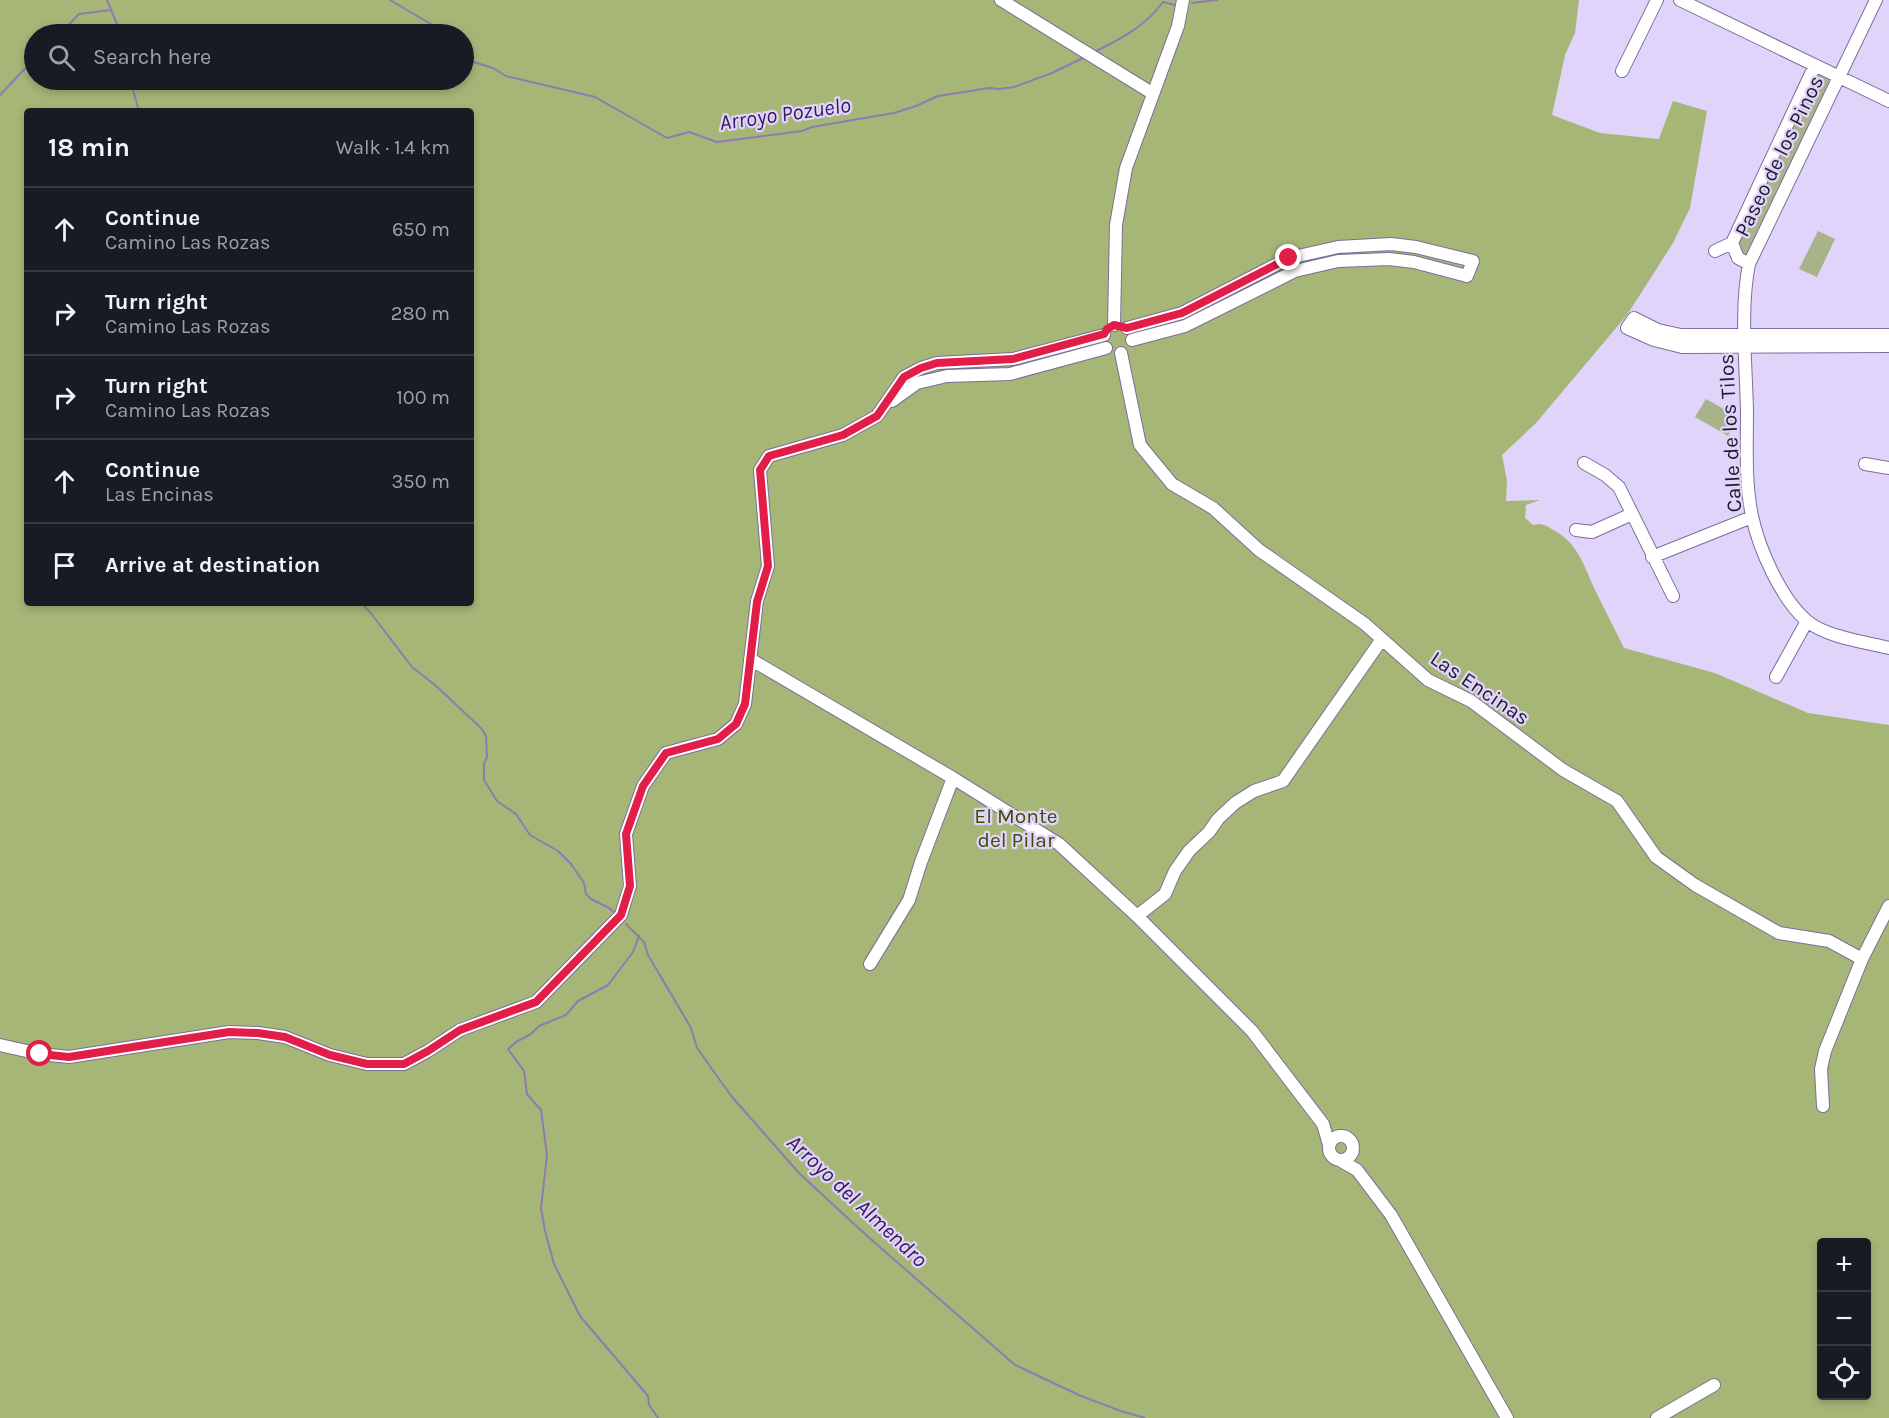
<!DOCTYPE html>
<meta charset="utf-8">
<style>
:root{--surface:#171b24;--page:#20242c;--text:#f1f3f6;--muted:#9ea1a6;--line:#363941}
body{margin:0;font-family:Karla,sans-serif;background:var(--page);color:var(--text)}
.controls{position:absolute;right:18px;bottom:18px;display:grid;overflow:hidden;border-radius:6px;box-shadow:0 3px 9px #0003}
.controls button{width:54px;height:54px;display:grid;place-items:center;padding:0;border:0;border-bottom:2px solid var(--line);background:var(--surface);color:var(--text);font:30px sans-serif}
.stop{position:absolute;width:18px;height:18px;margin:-14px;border:4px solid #e11d48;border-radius:50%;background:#fff}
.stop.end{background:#e11d48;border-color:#fff;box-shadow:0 2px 6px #0008}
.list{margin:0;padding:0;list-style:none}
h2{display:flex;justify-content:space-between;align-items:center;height:78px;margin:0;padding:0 24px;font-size:26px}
h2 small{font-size:20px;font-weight:400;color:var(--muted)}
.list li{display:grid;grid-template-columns:39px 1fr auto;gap:18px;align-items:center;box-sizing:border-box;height:84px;padding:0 24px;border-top:2px solid var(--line)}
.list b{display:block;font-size:22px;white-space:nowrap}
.list p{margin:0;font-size:20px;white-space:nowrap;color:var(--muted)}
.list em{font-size:20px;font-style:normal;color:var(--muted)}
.icon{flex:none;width:33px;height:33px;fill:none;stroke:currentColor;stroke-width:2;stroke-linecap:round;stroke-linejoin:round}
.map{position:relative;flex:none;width:1889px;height:1418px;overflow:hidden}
.search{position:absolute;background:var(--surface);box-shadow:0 3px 9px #0003;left:24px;top:24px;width:450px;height:66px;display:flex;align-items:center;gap:15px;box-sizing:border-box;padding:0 21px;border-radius:33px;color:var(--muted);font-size:22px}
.panel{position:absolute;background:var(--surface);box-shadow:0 3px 9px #0003;left:24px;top:108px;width:450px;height:498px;border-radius:6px}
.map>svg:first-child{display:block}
.green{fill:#a8b389}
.forest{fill:#a6b677;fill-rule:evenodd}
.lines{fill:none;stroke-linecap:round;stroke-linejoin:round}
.stream{stroke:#8f7bb4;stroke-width:2}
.minor-casing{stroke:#7d6e99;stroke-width:14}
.minor{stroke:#fff;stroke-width:12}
.route{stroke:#e11d48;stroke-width:8}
.labels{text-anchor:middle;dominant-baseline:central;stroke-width:4.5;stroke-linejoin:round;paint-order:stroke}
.street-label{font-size:21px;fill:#211a2c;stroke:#e0d4fa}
.park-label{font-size:21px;fill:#404d00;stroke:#e0d4fa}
.water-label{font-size:22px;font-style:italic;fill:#39195f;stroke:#e0d4fa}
</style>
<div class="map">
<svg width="1889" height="1418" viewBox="0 0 1889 1418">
<rect width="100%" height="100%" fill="#e0d4fa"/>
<path class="green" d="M1821 72 1830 76 1831 83 1747 259 1741 256 1737 240 1816 74Z
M1818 231 1835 239 1817 277 1799 269Z
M1706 399 1738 417 1728 436 1695 417Z"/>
<path class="forest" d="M0 0H1579L1575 33 1565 55 1552 115 1600 133 1659 139 1673 101 1707 111 1690 208 1673 243 1627 315 1536 423 1502 455 1507 481 1506 501 1540 500 1526 505 1525 518 1533 525C1542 523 1547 526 1555 531 1579 544 1585 569 1596 592 1605 611 1615 629 1624 648L1715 673 1808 713 1889 725V1418H0ZM34 34H464V80H34ZM27 111H471V603H27ZM1822 1242H1866V1396H1822Z"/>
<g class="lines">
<path class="stream" d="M107 0 121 34
M390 0 436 27 445 34
M1192 3 1217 0
M60 34 79 14 111 10
M1096 51C1123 38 1145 26 1163 2L1175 5
M464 59 493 68 506 76 595 97 667 138 689 132 717 142 802 131 812 127 894 113 916 106 938 96 989 88 999 89 1014 87 1052 73 1083 58
M134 80 133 90 139 111
M0 95 34 59
M361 603 370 612 412 667 435 685 481 728 486 736 487 757 484 764V780L497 801 516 814 530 835 558 851 571 864 584 883 586 894 591 899 609 908 614 912
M626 924 644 942 648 955 691 1028 697 1048 732 1097 799 1173 866 1235 1015 1365 1081 1396 1121 1411 1145 1418
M639 936 633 952 608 985 578 1001 566 1015 539 1026 531 1034 516 1042 508 1049 524 1071 527 1094 541 1110 547 1155 541 1208 545 1231 554 1264 580 1316 648 1396 649 1405 658 1418"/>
<g class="minor-casing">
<path id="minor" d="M1001 0 1152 93
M1680 0 1889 101
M1876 0 1749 264C1740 309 1746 365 1747 411 1747 446 1745 483 1752 516 1759 549 1781 599 1807 621 1826 637 1865 642 1889 648
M1622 71 1657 0
M1732 243 1738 258 1749 264
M1715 251 1732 243 1815 65
M1114 325 1116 225 1126 168 1178 26 1183 0
M1127 328 1182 313 1289 258 1338 247 1391 244 1416 247 1473 261 1467 276 1414 262 1389 259 1338 261 1295 271 1185 326 1132 340
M1889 335H1681L1658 330 1634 318 1627 328 1654 340 1682 347 1889 346
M1121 353 1140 445 1172 484 1213 508 1259 550 1365 624 1428 680 1471 701 1563 770 1617 801 1656 857 1695 885 1779 933 1829 941 1862 959
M892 401 917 383 947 376 1010 374 1106 348
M1584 463 1605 475 1619 487 1673 596
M1865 464 1889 468
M1576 530 1592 532 1632 514
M1652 557 1752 517
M750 659 953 778 1059 844 1137 916 1252 1031 1323 1124 1329 1145
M1776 677 1807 621
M1137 916 1165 894 1175 871 1189 851 1209 832 1218 819 1235 803 1254 791 1283 781 1382 639
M870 964 909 900 921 862 953 778
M0 1045 40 1054 69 1057 229 1032 258 1033 285 1037 330 1055 367 1064H404L428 1051 460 1030 536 1002 621 915 630 886 626 834 643 786 666 753 718 739 736 724 745 704 757 601 768 566 760 470 769 456 843 435 877 416 904 377 921 368 937 363 1013 359 1104 335
M1823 1106 1821 1069 1825 1051 1862 959 1889 906
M1329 1148a12 12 0 1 1 24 0a12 12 0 1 1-24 0Z
M1341 1161 1357 1170 1391 1215 1507 1418
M1657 1418 1714 1385"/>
</g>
<use href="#minor" class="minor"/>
</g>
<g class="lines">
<path class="route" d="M40 1054 69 1057 229 1032 258 1033 285 1037 330 1055 367 1064H404L428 1051 460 1030 536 1002 621 915 630 886 626 834 643 786 666 753 718 739 736 724 745 704 757 602 768 566 760 470 769 456 843 435 877 416 904 377 921 368 937 363 1013 359 1104 334 1107 329 1114 325 1127 328 1182 313 1289 258"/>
</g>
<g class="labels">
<g class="street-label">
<text transform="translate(1779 156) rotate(-64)">Paseo de los Pinos</text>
<text transform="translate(1730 433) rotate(-93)">Calle de los Tilos</text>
<text transform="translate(1480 688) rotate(34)">Las Encinas</text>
</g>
<g class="park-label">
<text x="1016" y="816">El Monte<tspan x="1016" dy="24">del Pilar</tspan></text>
</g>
<g class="water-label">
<text transform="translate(785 114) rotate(-8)">Arroyo Pozuelo</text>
<text transform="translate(857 1201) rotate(43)">Arroyo del Almendro</text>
</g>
</g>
</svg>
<div class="controls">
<button>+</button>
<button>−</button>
<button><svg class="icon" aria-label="locate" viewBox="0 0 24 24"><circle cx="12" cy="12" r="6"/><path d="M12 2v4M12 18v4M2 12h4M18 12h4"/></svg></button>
</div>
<div class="stop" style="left:40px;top:1054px"></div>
<div class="stop end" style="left:1289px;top:258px"></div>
<div class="search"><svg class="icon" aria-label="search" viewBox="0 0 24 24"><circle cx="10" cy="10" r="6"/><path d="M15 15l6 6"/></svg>Search here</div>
<section class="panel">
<h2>18 min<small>Walk · 1.4 km</small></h2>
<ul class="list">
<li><svg class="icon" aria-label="ahead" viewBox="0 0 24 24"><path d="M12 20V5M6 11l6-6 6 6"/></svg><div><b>Continue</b><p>Camino Las Rozas</p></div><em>650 m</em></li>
<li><svg class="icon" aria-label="right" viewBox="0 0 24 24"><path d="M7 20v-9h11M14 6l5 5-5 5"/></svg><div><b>Turn right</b><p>Camino Las Rozas</p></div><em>280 m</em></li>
<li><svg class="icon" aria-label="right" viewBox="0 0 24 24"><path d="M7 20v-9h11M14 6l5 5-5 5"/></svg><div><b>Turn right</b><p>Camino Las Rozas</p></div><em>100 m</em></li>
<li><svg class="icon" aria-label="ahead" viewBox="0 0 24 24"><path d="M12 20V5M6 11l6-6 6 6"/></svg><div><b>Continue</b><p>Las Encinas</p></div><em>350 m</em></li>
<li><svg class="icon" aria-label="arrive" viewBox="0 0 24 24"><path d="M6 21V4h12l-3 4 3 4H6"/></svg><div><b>Arrive at destination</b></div></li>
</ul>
</section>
</div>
